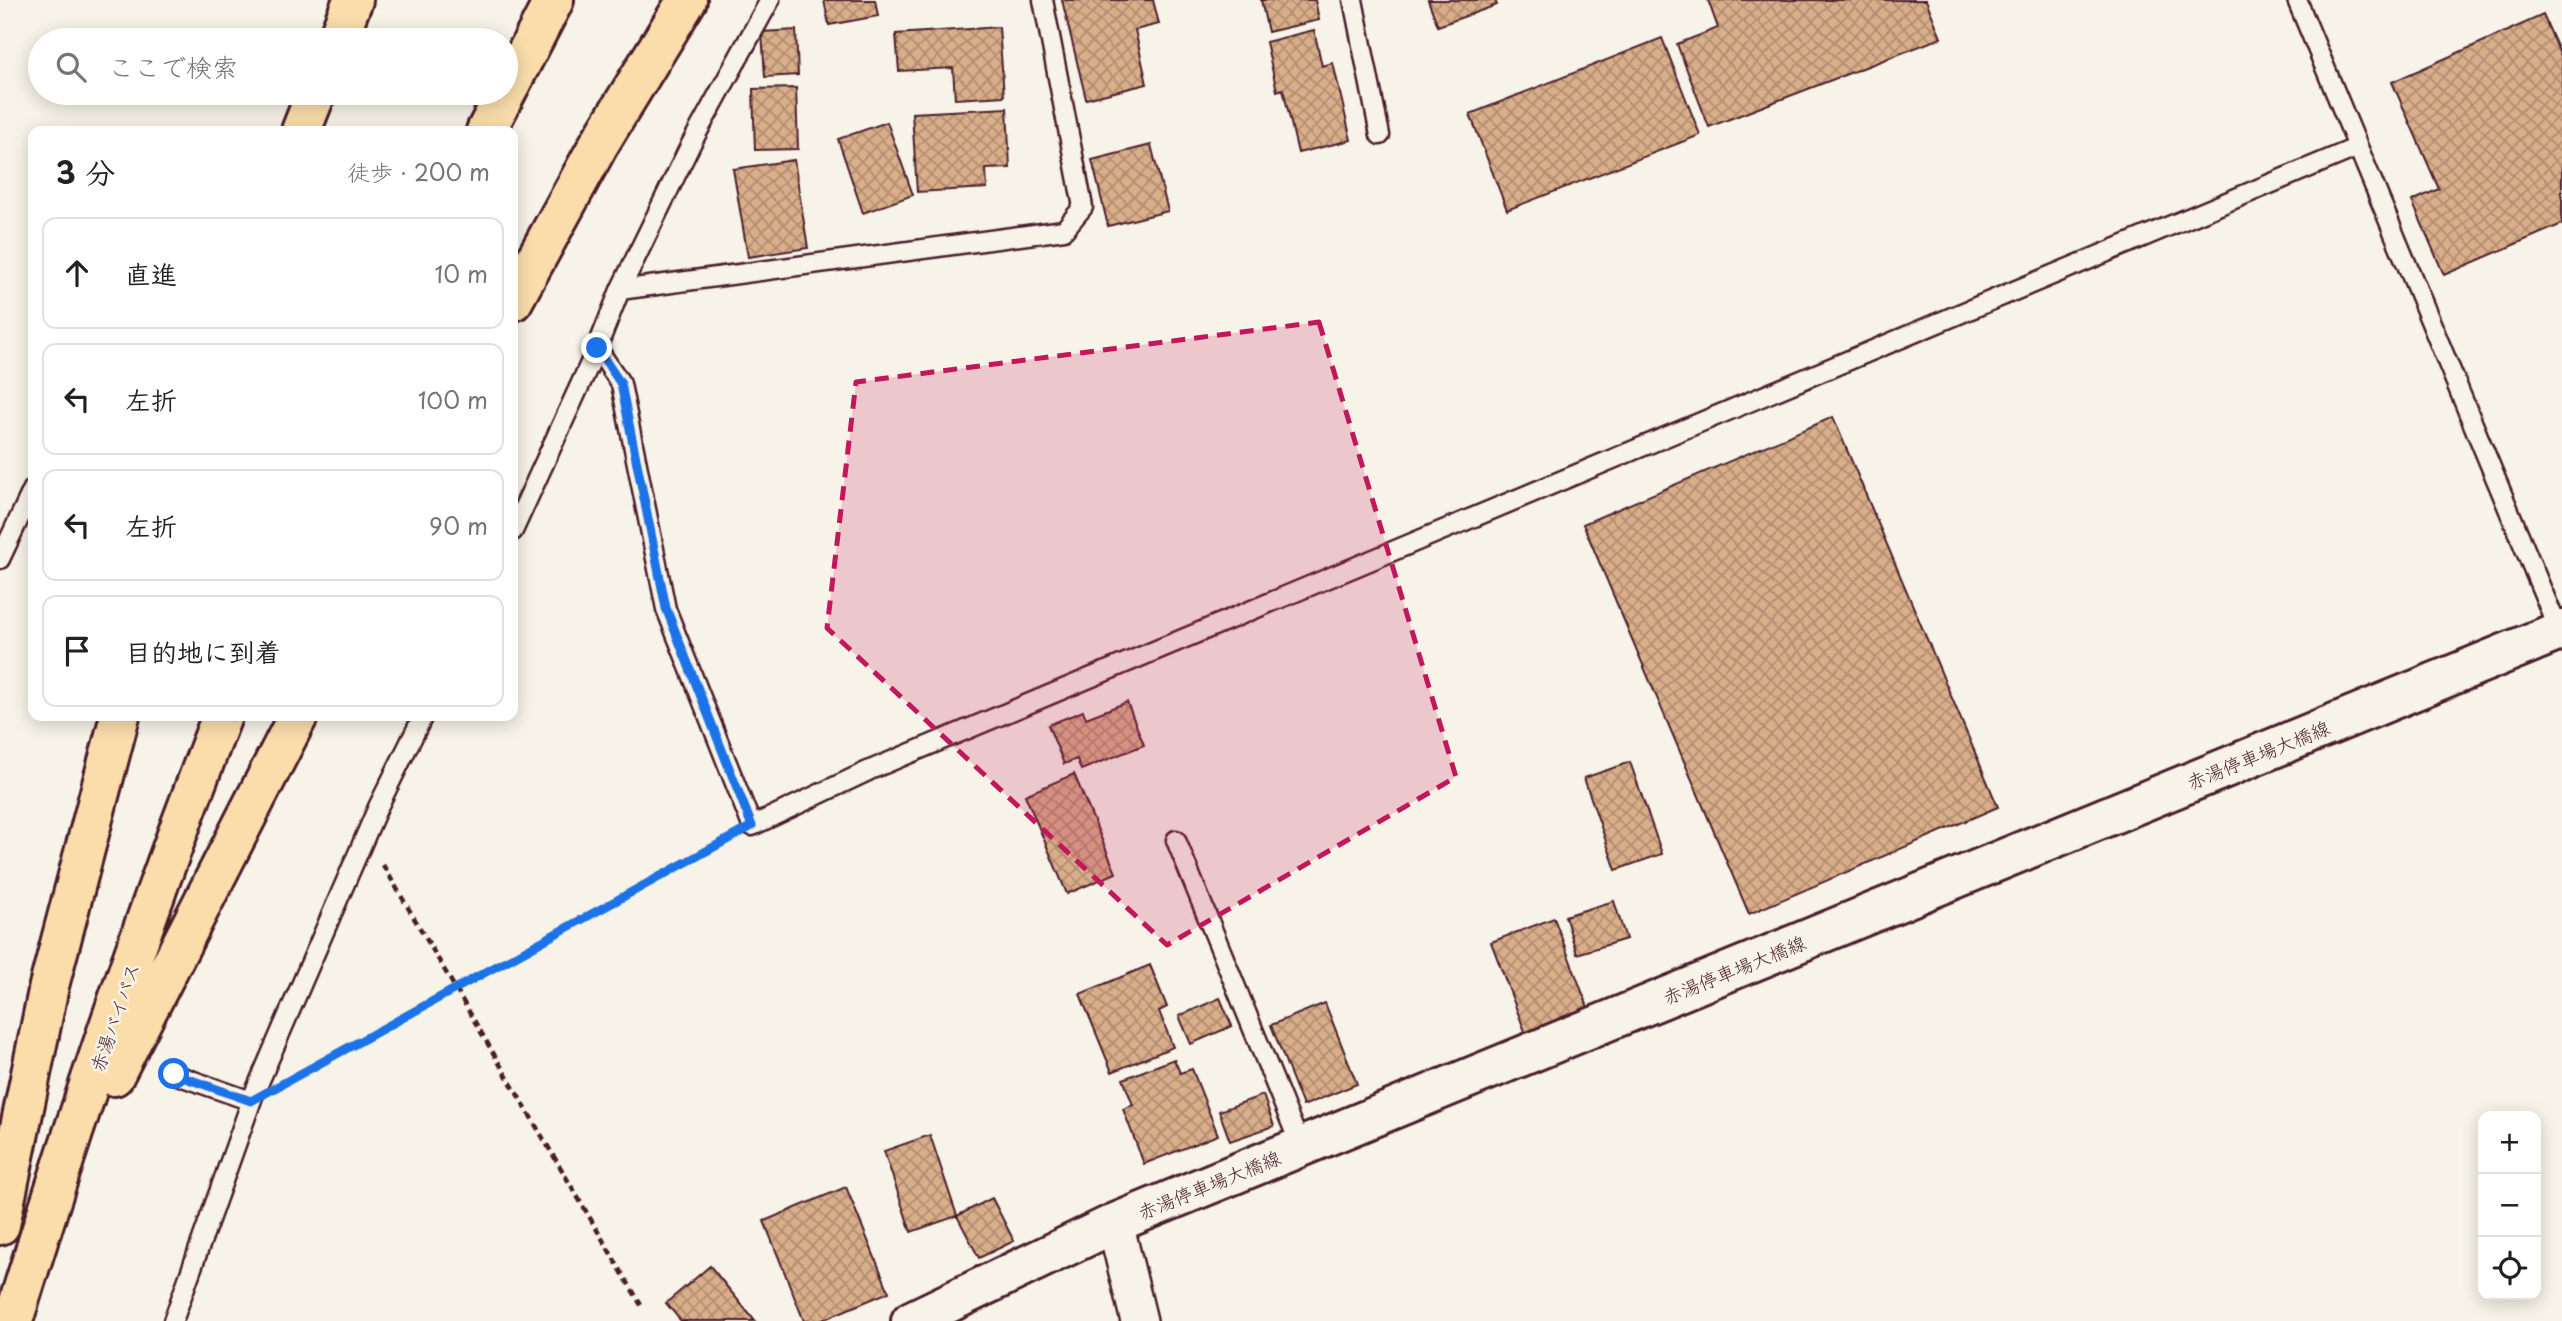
<!DOCTYPE html>
<html lang="ja">
<meta charset="utf-8">
<style>
:root{--surface:#fff;--page:#f2f2f2;--text:#222;--muted:#767676;--line:#e0e0e0}
body{margin:0;font-family:"Playpen Sans","Klee One",sans-serif;background:var(--page);color:var(--text)}
.controls{position:absolute;right:21px;bottom:21px;display:grid;overflow:hidden;border-radius:14px;box-shadow:0 4px 18px #0003}
.controls button{width:63px;height:63px;display:grid;place-items:center;padding:0;border:0;border-bottom:2px solid var(--line);background:var(--surface);color:var(--text);font:35px sans-serif}
.stop{position:absolute;width:21px;height:21px;margin:-16px;border:5px solid #1a73e8;border-radius:50%;background:#fff}
.stop.end{background:#1a73e8;border-color:#fff;box-shadow:0 2px 7px #0008}
.list{margin:0;padding:0;list-style:none}
h2{display:flex;justify-content:space-between;align-items:center;height:91px;margin:0;padding:0 28px;font-size:30px}
h2 small{font-size:23px;font-weight:400;color:var(--muted)}
.list li{display:grid;grid-template-columns:46px 1fr auto;gap:21px;align-items:center;box-sizing:border-box;height:112px;margin:0 14px 14px;padding:0 14px;border:2px solid var(--line);border-radius:14px}
.list b{display:block;font-size:26px;white-space:nowrap}
.list em{font-size:23px;font-style:normal;color:var(--muted)}
.icon{flex:none;width:38px;height:38px;fill:none;stroke:currentColor;stroke-width:2;stroke-linecap:round;stroke-linejoin:round}
.map{position:relative;flex:none;width:2562px;height:1321px;overflow:hidden}
.search{position:absolute;background:var(--surface);box-shadow:0 4px 18px #0003;left:28px;top:28px;width:490px;height:77px;display:flex;align-items:center;gap:18px;box-sizing:border-box;padding:0 24px;border-radius:38px;color:var(--muted);font-size:26px}
.panel{position:absolute;background:var(--surface);box-shadow:0 4px 18px #0003;left:28px;top:126px;width:490px;height:595px;border-radius:14px}
.map>svg:first-child{display:block}
.building{fill:url(#building-cross-hatch);stroke:#4a1f2b;stroke-width:2}
.lines{fill:none;stroke-linecap:round;stroke-linejoin:round}
.lane-casing{stroke:#4a1f2b;stroke-width:23}
.street-casing{stroke:#4a1f2b;stroke-width:40}
.secondary-casing{stroke:#4a1f2b;stroke-width:44}
.highway-casing{stroke:#4a1f2b;stroke-width:44}
.path{stroke:#4a1f2b;stroke-width:4.5;stroke-dasharray:7 5;stroke-linecap:butt}
.lane{stroke:#f7f3e8;stroke-width:18}
.street{stroke:#f7f3e8;stroke-width:35}
.secondary{stroke:#f7f3e8;stroke-width:38}
.highway{stroke:#faddab;stroke-width:38}
.route{stroke:#1a73e8;stroke-width:9}
.marked{fill:#c2185b;fill-opacity:0.2;stroke:#c2185b;stroke-width:5;stroke-dasharray:14 9;stroke-linejoin:round}
.labels{text-anchor:middle;dominant-baseline:central;stroke-width:5;stroke-linejoin:round;paint-order:stroke}
.street-label{font-size:19px;fill:#4a1f2b;stroke:#f7f3e8}
</style>
<div class="map">
<svg width="2562" height="1321" viewBox="0 0 2562 1321">
<defs>
<pattern id="building-cross-hatch" width="8" height="8" patternUnits="userSpaceOnUse" patternTransform="scale(1.75)"><rect width="8" height="8" fill="#d9ae8a"/><path d="M0 0l8 8M0 8l8-8" fill="none" stroke="#b28d71"/></pattern>
</defs>
<rect width="100%" height="100%" fill="#f7f3e8"/>
<filter id="ink" filterUnits="userSpaceOnUse"><feTurbulence type="fractalNoise" baseFrequency=".0143" numOctaves="2"/><feDisplacementMap in="SourceGraphic" scale="14" xChannelSelector="R" yChannelSelector="G"/><feConvolveMatrix kernelMatrix="1 2 1 2 8 2 1 2 1" color-interpolation-filters="sRGB"/></filter>
<g filter="url(#ink)">
<path class="building" d="M824 0H875L878 16 829 25Z
M1062 0H1153L1159 24 1135 30 1147 84 1086 99Z
M1261 0H1315L1319 20 1268 32Z
M1428 0H1495L1497 5 1438 26Z
M1708 0H1926L1941 38 1709 127 1677 44 1718 28Z
M2543 15 2562 58V224L2444 275 2412 201 2439 189 2392 82Z
M999 27 1004 96 955 99 953 68 899 71 896 34Z
M796 30 798 75 765 77 762 32Z
M1314 30 1322 66 1333 63 1351 140 1298 153 1283 89 1277 91 1266 42Z
M1662 38 1700 135 1507 210 1470 114Z
M796 88 798 149 755 150 753 89Z
M1007 108 1010 168 986 169 987 188 917 192 912 113Z
M887 122 913 195 863 213 838 139Z
M1151 145 1168 211 1108 226 1092 160Z
M794 160 808 248 748 257 733 169Z
M1833 417 1998 807 1749 914 1583 524Z
M1127 702 1144 745 1081 770 1077 759 1064 764 1048 725 1083 711 1086 718Z
M1630 762 1662 854 1616 870 1584 778Z
M1074 774 1116 873 1067 894 1025 795Z
M1614 901 1626 939 1577 954 1565 916Z
M1554 918 1589 1010 1526 1034 1491 942Z
M1150 965 1167 1007 1159 1011 1173 1047 1112 1072 1080 994Z
M1220 998 1232 1026 1191 1044 1179 1016Z
M1325 1003 1357 1084 1303 1106 1271 1025Z
M1174 1059 1180 1073 1192 1069 1218 1135 1144 1164 1123 1109 1133 1105 1123 1079Z
M1263 1095 1274 1126 1230 1141 1219 1111Z
M930 1135 957 1216 911 1232 884 1151Z
M846 1187 889 1292 820 1321H804L764 1221Z
M992 1198 1014 1241 979 1258 957 1216Z
M710 1266 755 1321H681L666 1303Z"/>
<g class="lines">
<g class="lane-casing">
<path id="lane" d="M1043 0 1083 207 1064 230 620 290 597 348 621 384 666 609 752 826 870 770 2358 147
M1353 0 1380 135
M2297 0 2559 631
M620 290 691 144 770 0
M513 531 597 348
M0 559 33 489
M1176 840 1301 1147
M174 1074 251 1101
M173 1321 254 1094 378 807 423 716"/>
</g>
<g class="street-casing">
<path id="street" d="M1115 1223 1139 1321"/>
</g>
<g class="secondary-casing">
<path id="secondary" d="M911 1321 1115 1223 2562 630"/>
</g>
<g class="highway-casing">
<path id="highway" d="M337 40 353 0
M301 131 316 93
M486 131 554 0
M513 301 599 144 687 0
M114 1076 298 716
M0 1225 49 986 120 716
M13 1321C76 1117 145 914 222 716"/>
</g>
<path class="path" d="M383 865 641 1305
M293 1078 727 840"/>
<use href="#lane" class="lane"/>
<use href="#street" class="street"/>
<use href="#secondary" class="secondary"/>
<use href="#highway" class="highway"/>
</g>
</g>
<g class="lines" filter="url(#ink)">
<path class="route" d="M174 1074 251 1101 752 826 666 608 621 384 597 348"/>
</g>
<path class="marked" d="M1319 322 1456 777 1167 945 827 628 856 382Z"/>
<g class="labels">
<g class="street-label">
<text transform="translate(2258 754) rotate(-22)">赤湯停車場大橋線</text>
<text transform="translate(1734 969) rotate(-22)">赤湯停車場大橋線</text>
<text transform="translate(114 1017) rotate(-71)">赤湯バイパス</text>
<text transform="translate(1209 1184) rotate(-22)">赤湯停車場大橋線</text>
</g>
</g>
</svg>
<div class="controls">
<button>+</button>
<button>−</button>
<button><svg class="icon" aria-label="locate" viewBox="0 0 24 24"><circle cx="12" cy="12" r="6"/><path d="M12 2v4M12 18v4M2 12h4M18 12h4"/></svg></button>
</div>
<div class="stop" style="left:174px;top:1074px"></div>
<div class="stop end" style="left:597px;top:348px"></div>
<div class="search"><svg class="icon" aria-label="search" viewBox="0 0 24 24"><circle cx="10" cy="10" r="6"/><path d="M15 15l6 6"/></svg>ここで検索</div>
<section class="panel">
<h2>3 分<small>徒歩 · 200 m</small></h2>
<ul class="list">
<li><svg class="icon" aria-label="ahead" viewBox="0 0 24 24"><path d="M12 20V5M6 11l6-6 6 6"/></svg><div><b>直進</b></div><em>10 m</em></li>
<li><svg class="icon" aria-label="left" viewBox="0 0 24 24"><path d="M17 20v-9H6M10 6l-5 5 5 5"/></svg><div><b>左折</b></div><em>100 m</em></li>
<li><svg class="icon" aria-label="left" viewBox="0 0 24 24"><path d="M17 20v-9H6M10 6l-5 5 5 5"/></svg><div><b>左折</b></div><em>90 m</em></li>
<li><svg class="icon" aria-label="arrive" viewBox="0 0 24 24"><path d="M6 21V4h12l-3 4 3 4H6"/></svg><div><b>目的地に到着</b></div></li>
</ul>
</section>
</div>
